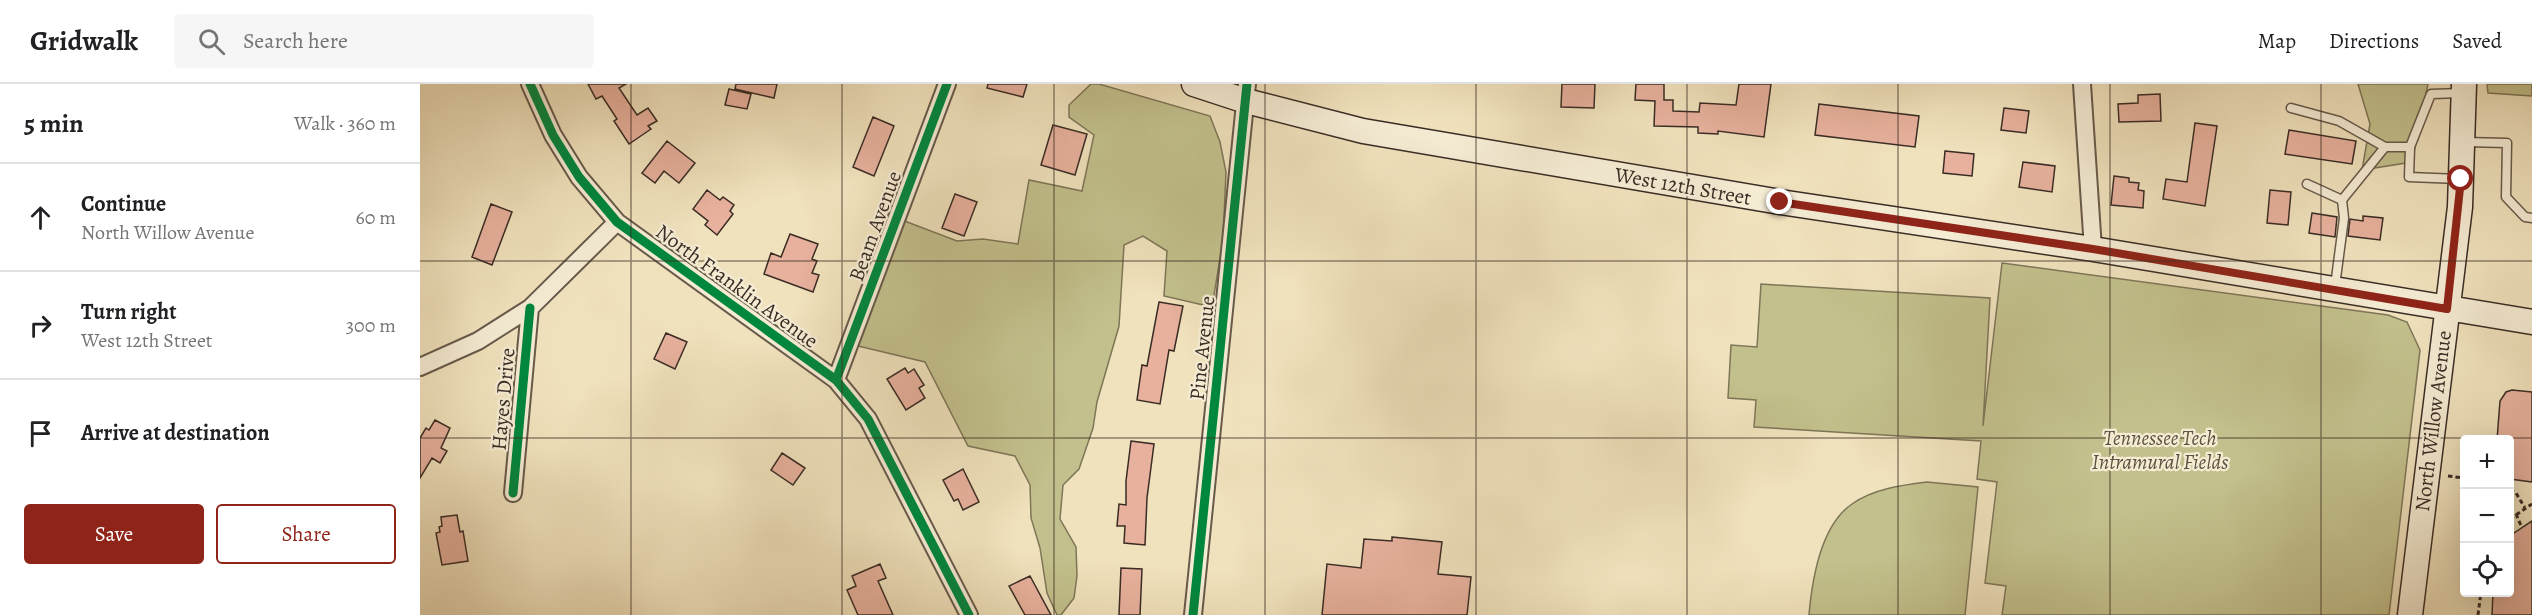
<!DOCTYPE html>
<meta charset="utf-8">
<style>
:root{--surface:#fff;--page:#f6f6f6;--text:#202124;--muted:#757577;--line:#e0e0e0;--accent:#8f2418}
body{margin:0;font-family:Alegreya,serif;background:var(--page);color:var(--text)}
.controls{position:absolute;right:18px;bottom:18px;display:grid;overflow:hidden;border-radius:6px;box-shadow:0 6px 24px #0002}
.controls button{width:54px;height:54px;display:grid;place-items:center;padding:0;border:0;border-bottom:2px solid var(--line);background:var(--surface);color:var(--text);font:30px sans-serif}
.stop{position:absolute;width:18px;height:18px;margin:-14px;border:4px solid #8f2418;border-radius:50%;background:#fff}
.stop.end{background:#8f2418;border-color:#fff;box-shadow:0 2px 6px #0008}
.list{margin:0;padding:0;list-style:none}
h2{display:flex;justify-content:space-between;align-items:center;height:78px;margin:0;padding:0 24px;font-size:26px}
h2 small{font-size:20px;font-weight:400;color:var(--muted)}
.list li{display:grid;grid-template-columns:39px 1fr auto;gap:18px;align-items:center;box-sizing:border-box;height:108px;padding:0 24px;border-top:2px solid var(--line)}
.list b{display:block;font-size:22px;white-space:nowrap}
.list p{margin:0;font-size:20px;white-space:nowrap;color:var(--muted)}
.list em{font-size:20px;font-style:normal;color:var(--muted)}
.actions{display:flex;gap:12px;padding:18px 24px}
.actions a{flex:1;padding:14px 0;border:2px solid var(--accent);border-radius:6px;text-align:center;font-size:21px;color:var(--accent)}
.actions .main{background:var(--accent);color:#fff}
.icon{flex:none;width:33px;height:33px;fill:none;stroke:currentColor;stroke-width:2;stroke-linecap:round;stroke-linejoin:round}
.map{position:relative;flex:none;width:2112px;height:531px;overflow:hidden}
header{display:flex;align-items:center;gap:36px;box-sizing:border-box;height:84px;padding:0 30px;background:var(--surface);border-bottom:2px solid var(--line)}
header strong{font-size:28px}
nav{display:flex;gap:33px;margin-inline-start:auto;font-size:21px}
.search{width:420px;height:54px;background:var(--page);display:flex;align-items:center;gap:15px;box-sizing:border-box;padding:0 21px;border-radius:6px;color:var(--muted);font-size:22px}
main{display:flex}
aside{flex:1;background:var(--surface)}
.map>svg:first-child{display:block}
.green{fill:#c2c08c;stroke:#7e7658;stroke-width:1.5}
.building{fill:#e7b19d;stroke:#3a2c25;stroke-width:1.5}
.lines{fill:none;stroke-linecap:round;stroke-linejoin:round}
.lane-casing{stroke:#685a4b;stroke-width:11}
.street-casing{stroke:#685a4b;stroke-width:20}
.secondary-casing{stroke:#3a2c25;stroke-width:27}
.path{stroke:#3a2c25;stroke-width:3;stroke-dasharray:4.5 3;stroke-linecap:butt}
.lane{stroke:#f5ecd4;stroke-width:8}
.street{stroke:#f5ecd4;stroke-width:16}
.secondary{stroke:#f5ecd4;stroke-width:24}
.cycleway-casing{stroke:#f5ecd4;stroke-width:13}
.cycleway{stroke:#00873e;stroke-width:9}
.route{stroke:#8f2418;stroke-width:8}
.grid{fill:none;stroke:#3a2c25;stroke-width:1.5;stroke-opacity:0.55}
.labels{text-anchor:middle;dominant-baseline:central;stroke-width:4.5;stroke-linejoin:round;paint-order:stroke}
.street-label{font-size:21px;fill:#3a2c25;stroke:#f5ecd4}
.park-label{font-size:21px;font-style:italic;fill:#5c513f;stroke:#f5ecd4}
</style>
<header>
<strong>Gridwalk</strong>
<div class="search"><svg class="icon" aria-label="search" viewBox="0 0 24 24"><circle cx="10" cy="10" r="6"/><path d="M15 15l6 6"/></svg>Search here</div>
<nav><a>Map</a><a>Directions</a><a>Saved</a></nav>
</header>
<main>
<aside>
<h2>5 min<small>Walk · 360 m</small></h2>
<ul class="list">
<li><svg class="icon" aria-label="ahead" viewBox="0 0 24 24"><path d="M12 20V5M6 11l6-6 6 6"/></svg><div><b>Continue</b><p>North Willow Avenue</p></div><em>60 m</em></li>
<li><svg class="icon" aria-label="right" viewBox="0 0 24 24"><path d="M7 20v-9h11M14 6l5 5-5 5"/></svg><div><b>Turn right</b><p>West 12th Street</p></div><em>300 m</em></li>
<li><svg class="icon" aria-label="arrive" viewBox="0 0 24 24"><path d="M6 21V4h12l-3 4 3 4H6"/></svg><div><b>Arrive at destination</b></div></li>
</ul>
<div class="actions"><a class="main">Save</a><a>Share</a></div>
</aside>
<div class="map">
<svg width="2112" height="531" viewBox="0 0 2112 531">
<rect width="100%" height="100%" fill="#f0e2bd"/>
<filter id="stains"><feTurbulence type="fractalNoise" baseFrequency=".00333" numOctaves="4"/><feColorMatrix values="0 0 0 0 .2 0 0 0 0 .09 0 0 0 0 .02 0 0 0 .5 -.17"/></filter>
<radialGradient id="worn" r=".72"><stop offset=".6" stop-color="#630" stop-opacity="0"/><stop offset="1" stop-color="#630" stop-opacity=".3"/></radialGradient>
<path class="green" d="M671 0H679L790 32 800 58 806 88 803 156 792 223 744 212 747 167 723 152 704 161 699 242 677 318 673 344 659 385 643 401 640 435 656 463 657 492 654 514 641 531H637L627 509 620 464 611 434 610 401 595 372 548 362 505 278 438 262 482 136 537 157 563 155 598 160 609 96 662 107 674 51 649 33V21Z
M1938 0H2008L1992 78 1942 86 1950 40Z
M2067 0H2112V12L2068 9Z
M1582 179 1968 231 1987 238 2000 266 1969 531H1582L1586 502 1565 499 1577 398 1557 395 1561 357 1334 343 1336 316 1308 314 1311 261 1337 263 1341 200 1570 214 1563 342Z
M1507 398 1558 403 1545 531H1389C1392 496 1400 442 1432 420 1453 405 1482 401 1507 398Z"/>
<path class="building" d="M168 0H206L199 4 217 31 228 24 237 37 228 42 231 45 209 60 194 37 197 35 182 12 176 15Z
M316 0H357L354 14 315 5Z
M568 0H607L603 13 567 4Z
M1142 0H1175L1174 24 1141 23Z
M1216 0H1244V16H1253V27L1279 28 1280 19 1316 21 1319 0H1351L1344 53 1298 47V50L1278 49V43L1234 42 1235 17 1215 16Z
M309 5 331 10 327 25 305 21Z
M1740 10 1741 37 1699 38 1698 20 1718 19V11Z
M1399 20 1499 32 1495 63 1395 51Z
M1584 24 1609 27 1606 49 1581 46Z
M453 33 474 42 454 92 433 83Z
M1775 39 1797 42 1785 122 1743 115 1746 95 1767 98Z
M633 41 667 50 655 91 621 81Z
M1869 46 1936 57 1932 80 1865 70Z
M247 57 275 79 259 99 244 87 235 99 222 89Z
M1525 67 1554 70 1552 92 1523 89Z
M1603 78 1635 82 1632 108 1599 103Z
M1694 92 1709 94V98L1719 99 1718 106 1724 107 1723 124 1691 121Z
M287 106 300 116 303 113 314 121 310 127 313 130 297 151 285 141 288 137 273 125Z
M1850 106 1871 108 1868 141 1847 139Z
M535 110 557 118 544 152 522 144Z
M71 120 92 128 72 181 52 173Z
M1892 129 1917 133 1915 153 1889 149Z
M1943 132 1963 134 1960 156 1928 152 1930 135 1943 137Z
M370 150 398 160 392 175 397 177 392 189 399 191 393 208 344 190 351 169 361 173Z
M739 218 763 222 754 267 749 266 740 320 717 316 722 281 727 282Z
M246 249 267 258 255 285 234 275Z
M485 284 488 289 494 285 504 301 499 304 505 314 486 326 467 295Z
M2092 306 2112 308V398L2090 395V356H2077L2080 317 2086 308Z
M15 336 30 344 21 364 27 367 20 379 12 374 0 394V354L6 344 9 346Z
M711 357 734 360 727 414 725 461 704 459 705 442H697L699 420 706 421V397Z
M362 369 385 384 373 401 351 386Z
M543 385 559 418 543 426 538 415 534 417 523 396Z
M37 431 40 448 43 447 48 477 22 481 16 449 20 448 19 443 22 442 21 433Z
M2112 437V531H2072L2073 508H2090V456L2094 449Z
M972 453 1022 458 1018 490 1051 493 1047 531H902L907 480 941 484 944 455 972 457Z
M460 480 466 494 458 497 473 531H438L427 506 436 502 432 492Z
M701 484 722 485 720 531H699Z
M610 492 631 531H605L589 502Z"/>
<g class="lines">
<g class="lane-casing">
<path id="lane" d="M1871 24 1919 37 1965 63H1990L2011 10 2042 9
M2045 58 2087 59 2086 113 2105 133 2112 134
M1990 63 1989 93 2039 95
M1887 100 1922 116 1924 134 1915 202
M1922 116 1965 63"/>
</g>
<g class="street-casing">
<path id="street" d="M110 0 133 51 159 93 197 138 416 296 448 335 549 531
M1662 0 1673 165
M0 283 58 257 110 224 197 138
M416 296 527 0
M93 409 110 224
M773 531 827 0"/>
</g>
<g class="secondary-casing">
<path id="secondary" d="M774 0 826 17 943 47 1360 118 1673 165 2112 238
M1990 531 2040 123 2044 0"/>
</g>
<path class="path" d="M2028 392 2044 394
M2090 405 2096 409 2105 424
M2096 430 2102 444
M2090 435 2112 420
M2058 531 2061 508"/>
<use href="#lane" class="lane"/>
<use href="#street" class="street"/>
<use href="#secondary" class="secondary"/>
<g class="cycleway-casing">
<path id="cycleway" d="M110 0 133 51 159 93 197 138 416 296 448 335 549 531
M416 296 527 0
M93 409 110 224
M773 531 827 0"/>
</g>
<use href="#cycleway" class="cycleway"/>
</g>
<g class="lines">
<path class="route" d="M1360 118 1673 165 2027 225 2041 95"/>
</g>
<path class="grid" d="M211 0V531M422 0V531M634 0V531M845 0V531M1056 0V531M1267 0V531M1478 0V531M1690 0V531M1901 0V531M0 177H2112M0 354H2112"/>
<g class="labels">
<g class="street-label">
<text transform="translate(1263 102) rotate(10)">West 12th Street</text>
<text transform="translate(455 142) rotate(-70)">Beam Avenue</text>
<text transform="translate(317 202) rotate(36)">North Franklin Avenue</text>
<text transform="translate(782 264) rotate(-84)">Pine Avenue</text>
<text transform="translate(83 315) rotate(-85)">Hayes Drive</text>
<text transform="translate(2013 337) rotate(-83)">North Willow Avenue</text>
</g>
<g class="park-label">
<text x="1740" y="354">Tennessee Tech<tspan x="1740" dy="24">Intramural Fields</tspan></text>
</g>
</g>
<rect width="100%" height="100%" filter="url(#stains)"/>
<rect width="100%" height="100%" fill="url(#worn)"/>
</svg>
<div class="controls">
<button>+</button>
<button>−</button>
<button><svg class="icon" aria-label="locate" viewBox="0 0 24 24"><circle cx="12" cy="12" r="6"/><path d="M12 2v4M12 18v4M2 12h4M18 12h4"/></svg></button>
</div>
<div class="stop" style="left:2041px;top:95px"></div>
<div class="stop end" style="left:1360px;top:118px"></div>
</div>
</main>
